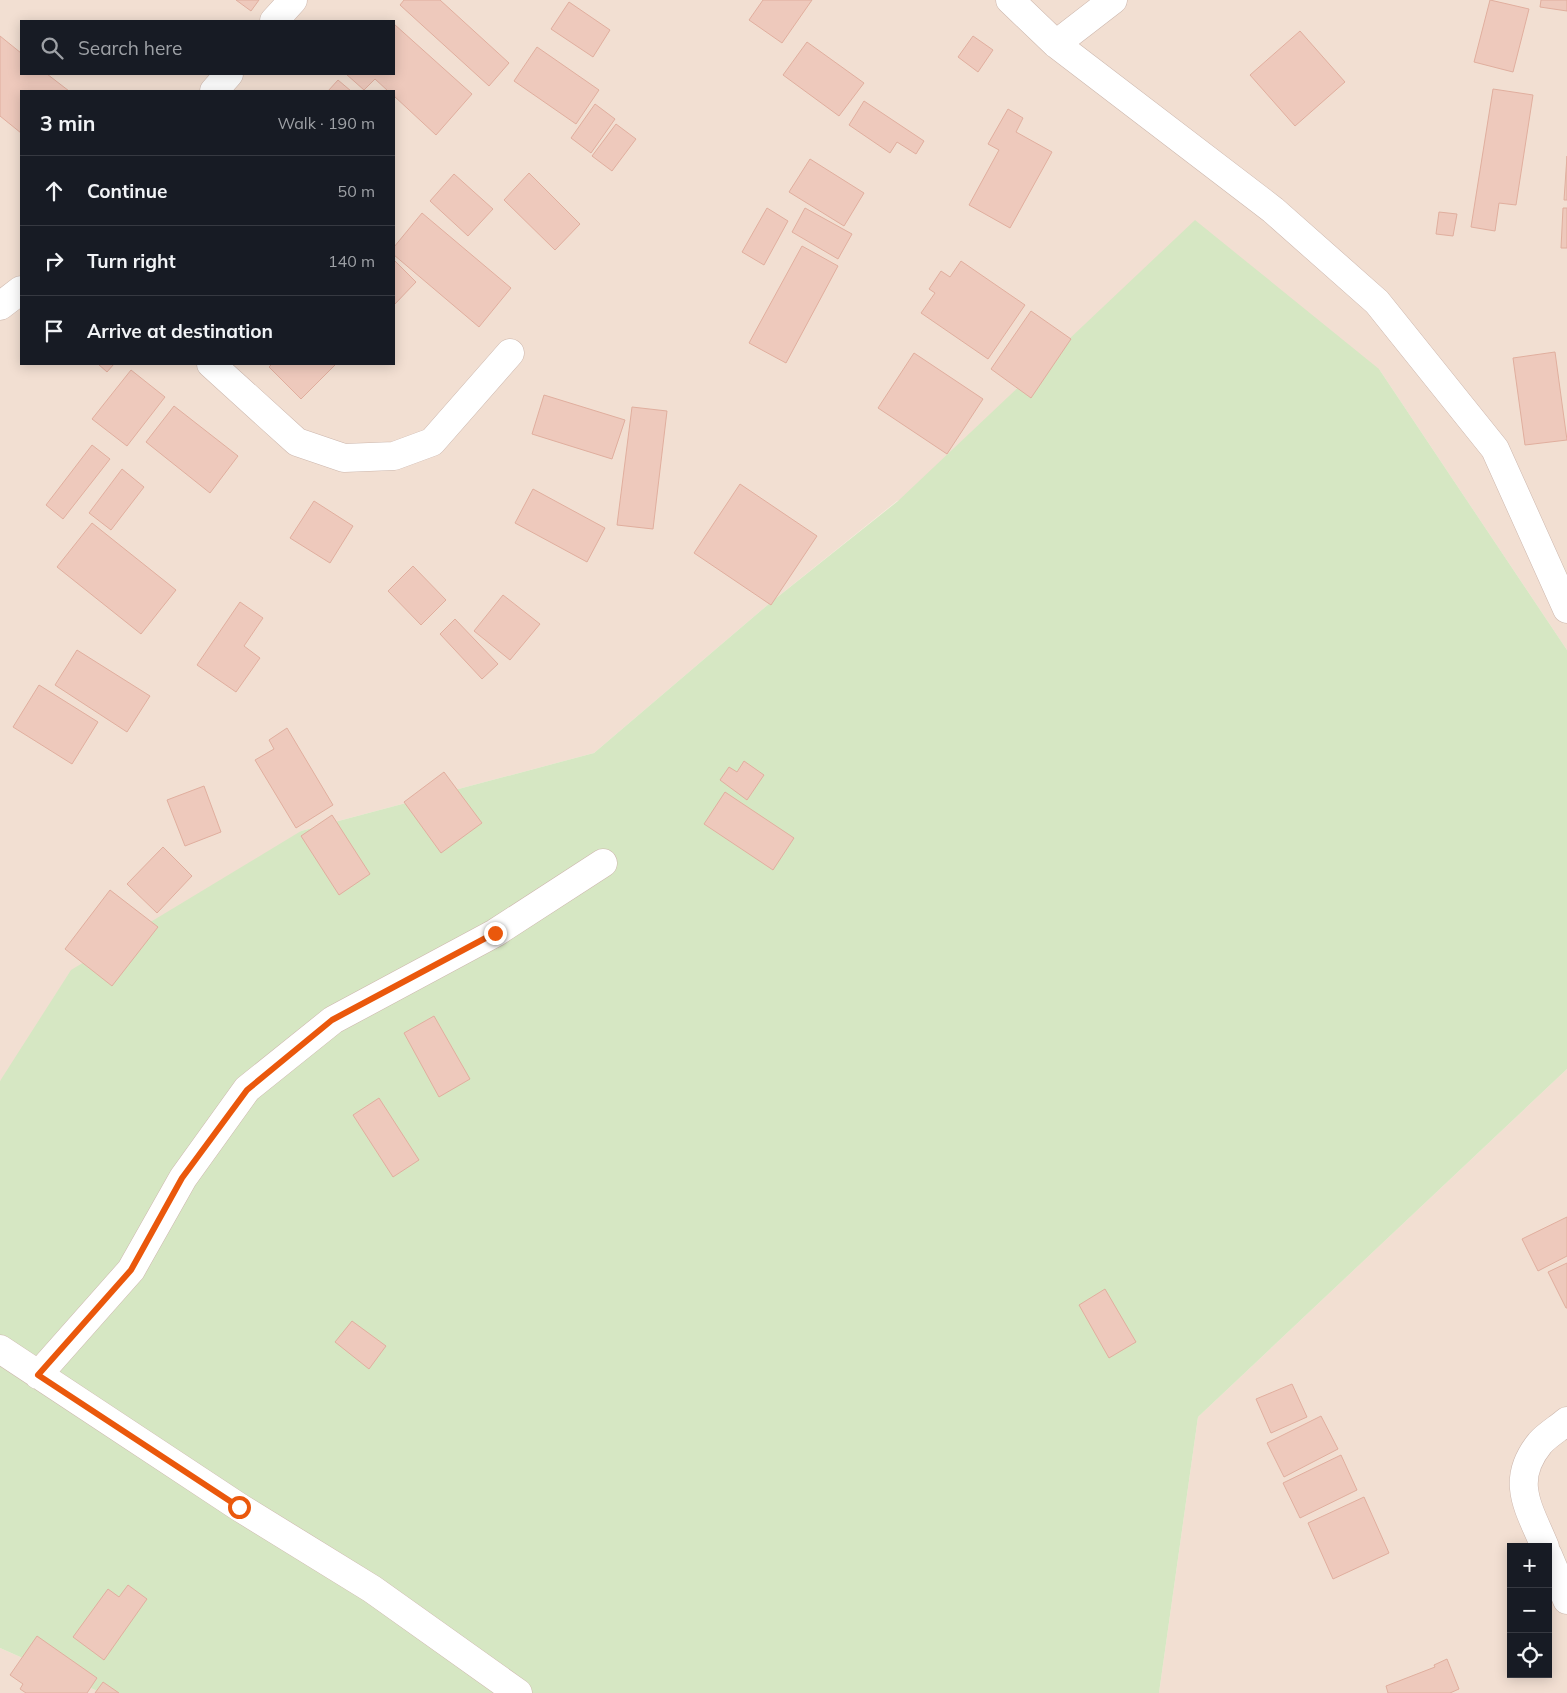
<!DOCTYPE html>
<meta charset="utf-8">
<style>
:root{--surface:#171b24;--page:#20242c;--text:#f1f3f6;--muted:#9ea1a6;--line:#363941}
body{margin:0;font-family:Mulish,sans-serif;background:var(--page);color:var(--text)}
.controls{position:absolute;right:15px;bottom:15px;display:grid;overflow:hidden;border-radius:0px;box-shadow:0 2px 12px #0003}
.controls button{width:45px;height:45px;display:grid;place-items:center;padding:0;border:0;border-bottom:1px solid var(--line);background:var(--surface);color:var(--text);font:25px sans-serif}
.stop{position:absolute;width:15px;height:15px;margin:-11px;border:4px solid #ea580c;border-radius:50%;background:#fff}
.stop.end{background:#ea580c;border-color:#fff;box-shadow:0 1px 5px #0008}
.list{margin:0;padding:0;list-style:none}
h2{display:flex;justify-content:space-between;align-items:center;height:65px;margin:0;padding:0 20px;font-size:21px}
h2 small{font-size:16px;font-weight:400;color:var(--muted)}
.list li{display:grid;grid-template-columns:32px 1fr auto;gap:15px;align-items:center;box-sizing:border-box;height:70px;padding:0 20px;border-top:1px solid var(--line)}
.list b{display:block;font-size:19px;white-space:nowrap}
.list em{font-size:16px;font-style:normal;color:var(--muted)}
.icon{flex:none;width:28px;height:28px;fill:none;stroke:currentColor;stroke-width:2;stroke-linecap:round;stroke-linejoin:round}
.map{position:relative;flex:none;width:1567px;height:1693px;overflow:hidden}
.search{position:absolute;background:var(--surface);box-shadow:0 2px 12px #0003;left:20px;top:20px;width:375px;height:55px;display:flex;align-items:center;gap:12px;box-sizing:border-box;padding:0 18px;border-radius:0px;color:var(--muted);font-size:19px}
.panel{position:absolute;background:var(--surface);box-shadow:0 2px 12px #0003;left:20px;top:90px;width:375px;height:275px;border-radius:0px}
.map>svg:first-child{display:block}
.residential{fill:#f2dfd2;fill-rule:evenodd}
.green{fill:#d6e7c3}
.building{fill:#eec9bc;stroke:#e0ae9e}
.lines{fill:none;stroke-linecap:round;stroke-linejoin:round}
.minor-casing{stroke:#cdb7ad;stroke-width:29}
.minor{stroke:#fff;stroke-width:28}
.route{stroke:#ea580c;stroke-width:6}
</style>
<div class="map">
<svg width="1567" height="1693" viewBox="0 0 1567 1693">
<rect width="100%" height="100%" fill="#fbeee3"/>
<path class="residential" d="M0 0H1567V650L1379 369 897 501 770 603 594 753 301 831 0 1081ZM21 21H394V74H21ZM21 91H394V364H21Z
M1567 1069V1693H1159L1198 1417ZM1511 1547H1548V1674H1511Z
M0 1648 102 1693H0Z"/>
<path class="green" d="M1195 220 1379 369 1567 650V1069L1198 1417 1159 1693H102L0 1648V1081L71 970 301 831 594 753 770 603 898 501Z"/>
<path class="building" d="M236 0H259L251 11Z
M404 0H440L509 63 489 86 400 5Z
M763 0H812L782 43 749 20Z
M1490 0 1529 9 1513 72 1474 62Z
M1541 0H1567V11L1540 7Z
M569 2 610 30 593 57 551 29Z
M394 24 472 94 436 135 394 96V91H388L375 79 364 90 346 74H394Z
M1300 31 1345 82 1295 126 1250 75Z
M0 36 21 53V74H47L69 91H21V133L0 116Z
M973 36 993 50 978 72 958 57Z
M807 42 864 83 839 116 783 75Z
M537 47 599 90 576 124 514 81Z
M338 80 351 91H328Z
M1493 89 1533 95 1516 205 1499 203 1495 231 1471 227Z
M864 101 924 141 916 154 897 142 890 153 849 125Z
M595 104 615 119 591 153 571 138Z
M1008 109 1023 118 1016 132 1052 152 1010 228 969 205 999 150 988 144Z
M616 124 636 139 612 171 592 156Z
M1567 156V200H1564Z
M810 159 864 193 844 226 789 192Z
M529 173 580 224 555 250 504 200Z
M454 174 493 209 468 236 430 201Z
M767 208 788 221 764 265 742 252Z
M805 208 852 234 838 259 792 232Z
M1563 208H1567V248H1561Z
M1439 212 1457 214 1453 236 1436 234Z
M422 213 511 288 479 327 394 255V247Z
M802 246 838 266 786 363 749 343Z
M394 260 416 282 394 305Z
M961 261 1025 305 988 359 921 313 935 293 929 289 941 271 950 277Z
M1031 311 1071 339 1031 398 991 369Z
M1555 352 1567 440 1525 445 1513 358Z
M914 353 983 399 947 454 878 408Z
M98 364H114L107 372Z
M272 364H336L301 399 269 367Z
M131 370 165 397 127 446 92 419Z
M544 395 625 420 612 459 532 434Z
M174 406 238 456 210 493 146 442Z
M632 407 667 411 653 529 617 525Z
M92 445 110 459 63 519 46 505Z
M122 469 144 487 111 530 89 513Z
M740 484 817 536 771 605 694 553Z
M533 489 605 528 587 562 515 523Z
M314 501 353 526 330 563 290 538Z
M92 523 176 590 141 634 57 567Z
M413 566 446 600 421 625 388 591Z
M503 595 540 624 510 660 474 631Z
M240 602 263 618 244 646 260 658 236 692 197 665Z
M455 619 498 664 482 679 440 634Z
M77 650 150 696 127 732 55 685Z
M39 685 98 722 72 764 13 727Z
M287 728 333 805 296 828 255 760 274 749 269 740Z
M744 761 764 775 747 800 720 780 729 767 737 772Z
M444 772 482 823 441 853 404 802Z
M204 786 221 832 185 846 167 800Z
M725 792 794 838 773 870 704 824Z
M332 815 370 874 339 895 301 836Z
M163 847 192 876 157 913 127 884Z
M110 890 158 927 112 986 65 949Z
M434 1016 470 1079 439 1097 404 1033Z
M379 1098 419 1160 393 1177 353 1115Z
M1567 1217V1256L1538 1271 1522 1239Z
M1567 1263V1308H1566L1548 1272Z
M1105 1289 1136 1342 1109 1358 1079 1305Z
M352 1321 386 1346 369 1369 335 1342Z
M1292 1384 1307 1417 1271 1433 1256 1399Z
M1321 1416 1338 1449 1284 1477 1267 1443Z
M1341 1455 1357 1490 1300 1518 1283 1483Z
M1364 1497 1389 1553 1333 1579 1308 1523Z
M128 1585 147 1599 104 1660 73 1637 108 1589 119 1597Z
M37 1636 97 1678 87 1693H26L20 1689 23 1684 10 1675Z
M1447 1659 1459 1689 1450 1693H1388L1386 1686 1435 1667 1434 1665Z
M103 1682 119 1693H95Z"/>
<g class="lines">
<g class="minor-casing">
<path id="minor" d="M1010 0 1056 44 1273 210 1377 302 1495 449 1567 609
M274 21 293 0
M1056 44 1113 0
M214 91 229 74
M0 306 21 290
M211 364 297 442 344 458 394 456 432 442 510 353
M0 1349 239 1507 372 1589 518 1693
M38 1375 131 1270 183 1178 247 1089 333 1020 495 933 603 863
M1545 1547C1529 1508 1509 1481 1540 1443 1547 1435 1559 1428 1567 1421
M1548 1555 1567 1600"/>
</g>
<use href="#minor" class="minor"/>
</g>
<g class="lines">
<path class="route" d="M239 1507 38 1375 131 1270 182 1178 247 1090 332 1020 495 933"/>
</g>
</svg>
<div class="controls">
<button>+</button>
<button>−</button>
<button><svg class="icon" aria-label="locate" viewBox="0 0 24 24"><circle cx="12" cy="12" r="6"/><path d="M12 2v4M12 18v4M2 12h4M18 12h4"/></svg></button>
</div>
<div class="stop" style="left:239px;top:1507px"></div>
<div class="stop end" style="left:495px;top:933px"></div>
<div class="search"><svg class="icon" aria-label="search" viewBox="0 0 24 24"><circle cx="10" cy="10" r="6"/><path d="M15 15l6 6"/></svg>Search here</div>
<section class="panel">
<h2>3 min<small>Walk · 190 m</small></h2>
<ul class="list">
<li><svg class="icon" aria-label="ahead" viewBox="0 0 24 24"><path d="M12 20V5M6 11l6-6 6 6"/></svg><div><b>Continue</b></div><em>50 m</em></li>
<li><svg class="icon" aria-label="right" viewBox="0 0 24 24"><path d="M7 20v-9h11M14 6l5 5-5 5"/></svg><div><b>Turn right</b></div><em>140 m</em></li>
<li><svg class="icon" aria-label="arrive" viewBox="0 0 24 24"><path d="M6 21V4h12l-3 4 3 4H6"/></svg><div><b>Arrive at destination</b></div></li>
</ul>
</section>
</div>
